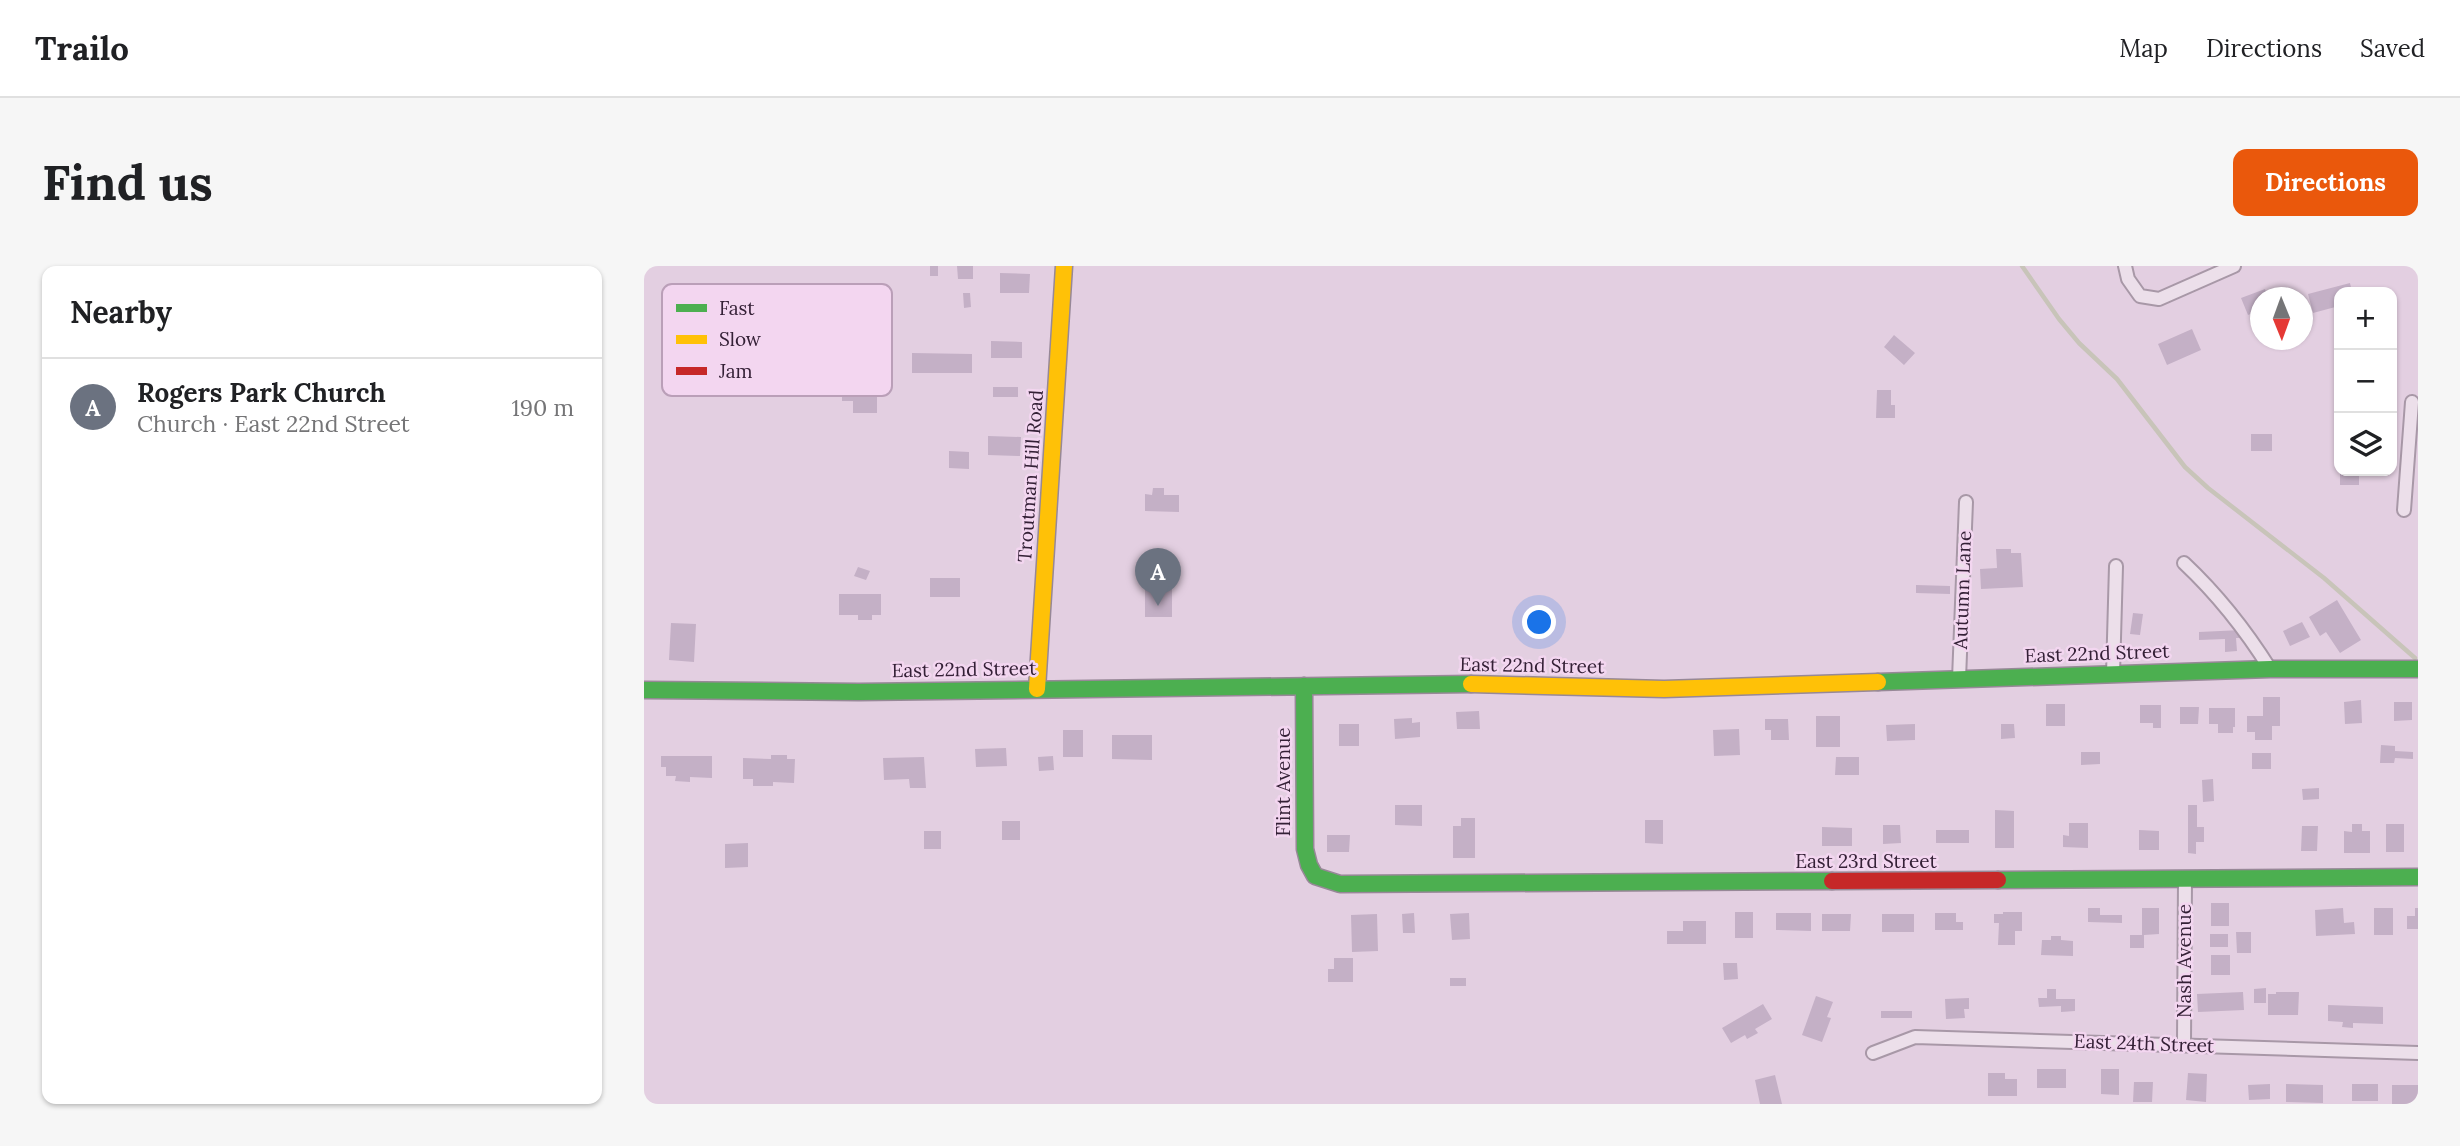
<!DOCTYPE html>
<meta charset="utf-8">
<style>
:root{--surface:#fff;--page:#f6f6f6;--text:#202124;--muted:#757577;--line:#e0e0e0;--accent:#ea580c}
body{margin:0;font-family:Lora,serif;background:var(--page);color:var(--text)}
.controls{position:absolute;right:21px;top:21px;display:grid;overflow:hidden;border-radius:14px;box-shadow:0 2px 5px #0004}
.controls button{width:63px;height:63px;display:grid;place-items:center;padding:0;border:0;border-bottom:2px solid var(--line);background:var(--surface);color:var(--text);font:35px sans-serif}
.compass{position:absolute;left:1606px;top:21px;width:63px;height:63px;border-radius:50%;background:var(--surface);box-shadow:0 2px 5px #0004;rotate:179deg}
.you{position:absolute;left:896px;top:357px;width:24px;height:24px;margin:-18px;border:5px solid #fff;border-radius:50%;background:#1a73e8;box-shadow:0 0 0 10px #1a73e833}
.badge{display:grid;place-items:center;width:46px;height:46px;border-radius:50%;background:var(--accent);color:#fff;font-size:23px;font-weight:700}
.pin{position:absolute;translate:-50% -58px;filter:drop-shadow(0 2px 4px #0008)}
.pin::after{content:'';position:absolute;top:37px;width:24px;height:21px;background:inherit;clip-path:polygon(0 0,100% 0,50% 100%)}
.list{margin:0;padding:0;list-style:none}
h2{display:flex;justify-content:space-between;align-items:center;height:91px;margin:0;padding:0 28px;font-size:30px}
h2 small{font-size:23px;font-weight:400;color:var(--muted)}
.list li{display:grid;grid-template-columns:46px 1fr auto;gap:21px;align-items:center;box-sizing:border-box;height:98px;padding:0 28px;border-top:2px solid var(--line)}
.list b{display:block;font-size:26px;white-space:nowrap}
.list p{margin:0;font-size:23px;white-space:nowrap;color:var(--muted)}
.list em{font-size:23px;font-style:normal;color:var(--muted)}
.icon{flex:none;width:38px;height:38px;fill:none;stroke:currentColor;stroke-width:2;stroke-linecap:round;stroke-linejoin:round}
.map{position:relative;flex:none;width:1774px;height:838px;overflow:hidden;border-radius:14px}
header{display:flex;align-items:center;gap:42px;box-sizing:border-box;height:98px;padding:0 35px;background:var(--surface);border-bottom:2px solid var(--line)}
header strong{font-size:33px}
nav{display:flex;gap:38px;margin-inline-start:auto;font-size:24px}
.intro{display:flex;align-items:center;justify-content:space-between;box-sizing:border-box;height:168px;padding:0 42px}
h1{margin:0;font-size:49px}
.button{padding:18px 32px;border-radius:14px;background:var(--accent);color:#fff;font-size:24px;font-weight:700}
main{display:flex;gap:42px;padding:0 42px}
aside{flex:1;background:var(--surface);border-radius:14px;box-shadow:0 2px 5px #0004}
.map>svg:first-child{display:block}
.lines{fill:none;stroke-linecap:round;stroke-linejoin:round}
.stream{stroke:#c8c4b9;stroke-width:4.5}
.building{fill:#c4b0c6}
.street-casing{stroke:#a898a7;stroke-width:16}
.fast-casing{stroke:#978897;stroke-width:19}
.slow-casing{stroke:#978897;stroke-width:19}
.jam-casing{stroke:#978897;stroke-width:19}
.street{stroke:#ecdfea;stroke-width:12}
.fast{stroke:#4caf50;stroke-width:16}
.slow{stroke:#ffc107;stroke-width:16}
.jam{stroke:#c62828;stroke-width:16}
.labels{text-anchor:middle;dominant-baseline:central;stroke-width:5;stroke-linejoin:round;paint-order:stroke}
.street-label{font-size:19px;fill:#342036;stroke:#f3d6f0}
.key{fill:#f3d6f0;stroke:#ba9fb8;stroke-width:2}
.key-label{font-size:19px;fill:#342036}
</style>
<header>
<strong>Trailo</strong>
<nav><a>Map</a><a>Directions</a><a>Saved</a></nav>
</header>
<div class="intro"><h1>Find us</h1><a class="button">Directions</a></div>
<main>
<aside>
<h2>Nearby<small></small></h2>
<ul class="list">
<li><span class="badge" style="background:#6b7280">A</span><div><b>Rogers Park Church</b><p>Church · East 22nd Street</p></div><em>190 m</em></li>
</ul>
</aside>
<div class="map">
<svg width="1774" height="838" viewBox="0 0 1774 838">
<rect width="100%" height="100%" fill="#e3cfe1"/>
<g class="lines">
<path class="stream" d="M1378 0 1415 53 1435 77 1473 113 1541 201 1564 222 1680 312 1771 392"/>
</g>
<path class="building" d="M286 0H294V10H286Z
M313 0H329V13H314Z
M356 7 386 8 385 27H356Z
M1706 17 1708 26H1695V40L1669 47 1664 28Z
M1621 23 1624 32H1616V44L1604 49 1597 32Z
M319 27H326L327 41 320 42Z
M1548 63 1557 84 1523 99 1514 78Z
M1250 69 1271 87 1260 99 1240 81Z
M347 75 378 76V92H347Z
M268 87 328 88V107H268Z
M349 121H374V131H349Z
M198 122 233 123V147H209V135H198Z
M1233 124H1247V139H1251V152H1232Z
M1607 168H1628V185H1607Z
M344 170 377 171 376 190 344 189Z
M305 185 325 186V203L305 202Z
M1696 205 1715 206V219H1696Z
M509 222H520V229H535V246L501 245V228L508 229Z
M1352 283H1367V287H1377L1379 321 1337 323 1336 303 1353 302Z
M501 300H528V351H501Z
M214 301 226 305 222 314 210 310Z
M286 312H316V331H286Z
M1272 319 1306 320V328L1272 327Z
M195 328H237V349H228V354H214V349H195Z
M1693 334 1717 374 1696 387 1682 366 1676 370 1665 351Z
M1489 347 1499 348 1496 369 1486 368Z
M1658 356 1666 371 1646 380 1639 365Z
M27 357 52 358 50 396 25 394Z
M1598 364 1599 372H1592L1593 385 1581 386V373L1555 374V366Z
M1619 431H1636V460H1628V474H1611V466H1603V450H1619Z
M1717 434 1718 457 1701 458 1700 436Z
M1750 436H1768V454L1750 455Z
M1402 438H1421V460H1402Z
M1496 439H1517V462H1509V457H1496Z
M1536 441H1555L1554 458H1536Z
M1565 442H1591V461H1589V467H1574V458H1565Z
M835 445 836 463H813L812 446Z
M1172 450H1196V481H1172Z
M768 452V457L776 456V471L751 473 750 453Z
M1121 453H1144L1145 474H1127V464H1121Z
M695 458H715V480H695Z
M1271 458V474L1243 475 1242 459Z
M1357 458H1370L1371 472 1357 473Z
M1095 463 1096 489 1070 490 1069 464Z
M419 464H439V491H419Z
M468 469H508V494L468 493Z
M1737 479 1751 480V485L1769 486V493L1751 492 1750 497H1736Z
M362 482 363 500 332 501 331 483Z
M1437 486H1456V498L1437 499Z
M1608 487H1627V503H1608Z
M127 489H143V493H151L150 517 129 516V520H109V513H99V492L127 493Z
M17 490H68V512L46 511V516L31 515 32 510H22V501H17Z
M409 490 410 504 395 505 394 491Z
M280 491 282 522H266L265 513 240 514 239 492Z
M1192 491H1215V509H1191Z
M1569 513 1570 535 1559 536 1558 514Z
M1675 522V533L1659 534 1658 523Z
M751 539H778V560L751 559Z
M1544 539H1553V561H1560V576H1552V588L1544 587Z
M1351 544 1370 545V582H1351Z
M817 552H831V592H809V560H817Z
M1001 554H1019V578L1001 577Z
M358 555H376V574H358Z
M1425 557H1444V582L1419 581V569L1425 570Z
M1708 558H1718V565H1726V587H1700V565L1708 566Z
M1742 558H1760V586H1742Z
M1239 559H1256L1257 577 1239 578Z
M1658 560H1674L1673 585H1657Z
M1178 561 1208 562V580H1178Z
M1292 564H1325V577H1292Z
M1495 564 1515 565V584H1495Z
M280 565H297V583H280Z
M683 569H706L705 586H683Z
M104 577V601L81 602V578Z
M1567 637H1585V660H1567Z
M1444 642H1456V649H1478V657L1444 656Z
M1498 642H1515V668L1500 669V682H1486V669H1498Z
M1699 642 1700 657 1710 656 1711 668 1672 670 1671 644Z
M1730 642H1749V669H1730Z
M1771 642H1774V663H1763V650H1771Z
M1091 646H1109V672H1091Z
M1359 646H1378V665H1371V679H1354L1355 657H1350V648H1359Z
M770 647 771 667H759L758 648Z
M825 647 826 673 808 674 806 648Z
M1132 647H1167V665L1132 664Z
M1291 647H1312V656H1319V664H1291Z
M733 648 734 685 708 686 707 649Z
M1178 648H1207L1206 665H1178Z
M1238 648H1270V666H1238Z
M1039 655H1062V678H1023V665H1039Z
M1592 666H1607V687H1593Z
M1566 668H1584V681H1566Z
M1407 670H1417V674L1429 675V690L1397 689 1398 674H1407Z
M1567 689H1586V709H1567Z
M690 692H709V716H684V703H690Z
M1079 697H1093L1094 713 1080 714Z
M806 712H822V720H806Z
M1622 722V737H1610V723Z
M1403 723H1412V733H1431V745L1417 746V740L1395 741 1394 732H1403Z
M1599 726 1600 744 1554 746 1553 728Z
M1632 726H1655L1654 749H1624V728H1632Z
M1172 730 1189 736 1183 751 1187 752 1178 776 1158 769Z
M1325 732V743H1320L1321 752 1302 753 1301 733Z
M1119 738 1128 753 1111 763 1114 767 1103 773 1101 769 1087 777 1078 762Z
M1684 739 1739 741V758L1709 757V762L1698 761 1699 756 1684 755Z
M1237 745H1268V752H1237Z
M1393 803H1422V822H1393Z
M1457 803H1475V829L1457 828Z
M1344 807H1361V813H1373V830H1344Z
M1544 807 1563 808 1562 836 1542 834Z
M1131 809 1138 838H1116L1111 814Z
M1490 816H1509L1508 836H1489Z
M1626 818V833L1605 834 1604 819Z
M1642 818 1679 819V837L1642 836Z
M1708 818H1734V835H1708Z
M1748 819H1774V838H1748Z"/>
<g class="lines">
<g class="street-casing">
<path id="street" d="M1481 0 1484 13 1496 30 1515 33 1590 0
M1760 244 1768 136
M1540 297C1574 329 1601 363 1626 403
M1469 408 1472 300
M1315 413 1322 236
M1540 777 1541 613
M1229 787 1271 771 1774 787"/>
</g>
<g class="fast-casing">
<path id="fast" d="M1234 416 1626 403H1774
M660 420 661 583 665 599 671 610 696 618 1188 615
M0 424 215 426 827 418
M1354 614 1774 611"/>
</g>
<g class="slow-casing">
<path id="slow" d="M827 418 1020 423 1234 416
M393 423 420 0"/>
</g>
<g class="jam-casing">
<path id="jam" d="M1188 615 1354 614"/>
</g>
<use href="#street" class="street"/>
<use href="#fast" class="fast"/>
<use href="#slow" class="slow"/>
<use href="#jam" class="jam"/>
</g>
<g class="labels">
<g class="street-label">
<text transform="translate(386 210) rotate(-86)">Troutman Hill Road</text>
<text transform="translate(1318 324) rotate(-88)">Autumn Lane</text>
<text transform="translate(1453 387) rotate(-2)">East 22nd Street</text>
<text transform="translate(888 399) rotate(1)">East 22nd Street</text>
<text transform="translate(320 403) rotate(-1)">East 22nd Street</text>
<text transform="translate(639 516) rotate(-90)">Flint Avenue</text>
<text x="1222" y="595">East 23rd Street</text>
<text transform="translate(1540 695) rotate(-90)">Nash Avenue</text>
<text transform="translate(1500 777) rotate(2)">East 24th Street</text>
</g>
</g>
<rect x="18" y="18" width="230" height="112" rx="10" class="key"/>
<rect x="32" y="38" width="31" height="8" fill="#4caf50"/>
<rect x="32" y="69" width="31" height="9" fill="#ffc107"/>
<rect x="32" y="101" width="31" height="8" fill="#c62828"/>
<g class="key-label">
<text x="75" y="49">Fast</text>
<text x="75" y="80">Slow</text>
<text x="75" y="112">Jam</text>
</g>
</svg>
<div class="controls">
<button>+</button>
<button>−</button>
<button><svg class="icon" aria-label="layers" viewBox="0 0 24 24"><path d="M12 4l9 5-9 5-9-5zM3 14l9 5 9-5"/></svg></button>
</div>
<svg class="compass" viewBox="-18 -18 36 36"><path d="M0-13l5 13h-10z" fill="#e53935"/><path d="M0 13l5-13h-10z" fill="#757577"/></svg>
<div class="you"></div>
<div class="pin badge" style="left:514px;top:340px;background:#6b7280">A</div>
</div>
</main>
